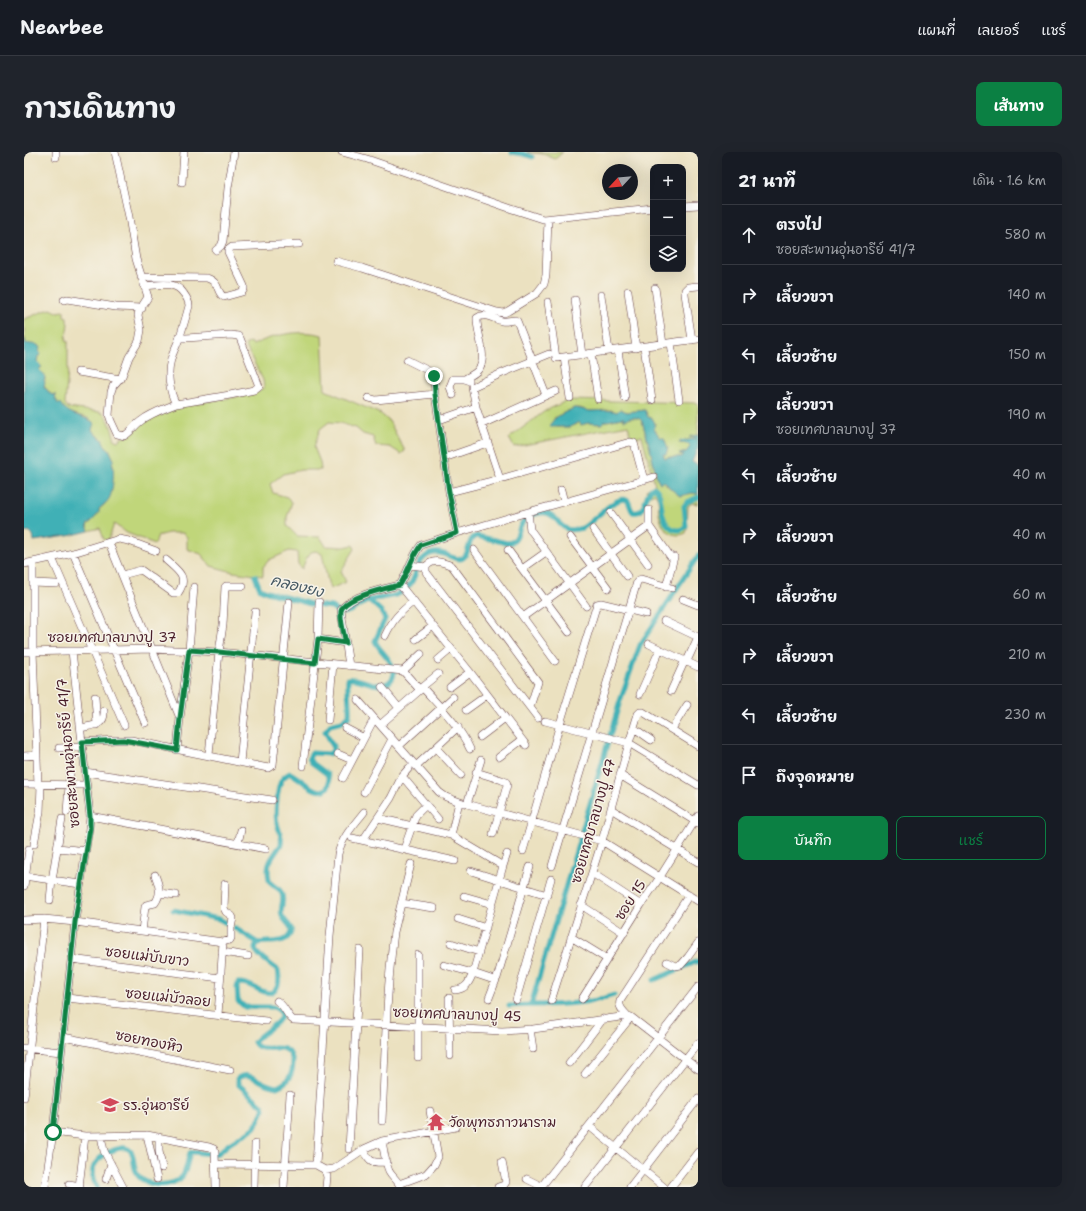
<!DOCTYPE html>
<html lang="th">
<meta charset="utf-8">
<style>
:root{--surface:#171b24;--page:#20242c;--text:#f1f3f6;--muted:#9ea1a6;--line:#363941;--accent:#0b8043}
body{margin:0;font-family:"Shantell Sans","Playpen Sans Thai",sans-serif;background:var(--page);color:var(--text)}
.controls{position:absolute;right:12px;top:12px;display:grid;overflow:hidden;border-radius:8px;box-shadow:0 4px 16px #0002}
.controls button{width:36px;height:36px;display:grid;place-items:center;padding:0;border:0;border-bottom:1px solid var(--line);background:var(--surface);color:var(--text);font:20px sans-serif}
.compass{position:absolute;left:578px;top:12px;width:36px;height:36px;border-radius:50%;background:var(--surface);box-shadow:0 4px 16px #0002;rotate:244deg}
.stop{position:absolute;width:12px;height:12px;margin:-9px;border:3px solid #0b8043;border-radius:50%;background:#fff}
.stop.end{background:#0b8043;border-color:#fff;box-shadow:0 1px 4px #0008}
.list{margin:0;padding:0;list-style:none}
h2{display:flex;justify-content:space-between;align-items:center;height:52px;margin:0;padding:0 16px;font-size:17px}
h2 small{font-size:13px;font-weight:400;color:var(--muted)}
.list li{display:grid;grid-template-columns:26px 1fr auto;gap:12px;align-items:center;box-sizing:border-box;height:60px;padding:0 16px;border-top:1px solid var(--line)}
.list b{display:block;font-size:15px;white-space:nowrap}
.list p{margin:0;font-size:13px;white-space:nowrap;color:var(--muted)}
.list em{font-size:13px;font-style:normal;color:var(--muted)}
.actions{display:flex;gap:8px;padding:12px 16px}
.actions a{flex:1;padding:9px 0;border:1px solid var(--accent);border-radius:8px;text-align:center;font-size:14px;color:var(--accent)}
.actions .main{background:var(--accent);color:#fff}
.icon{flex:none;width:22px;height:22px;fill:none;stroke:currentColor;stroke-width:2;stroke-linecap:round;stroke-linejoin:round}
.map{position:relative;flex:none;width:674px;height:1035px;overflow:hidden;border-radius:8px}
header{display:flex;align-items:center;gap:24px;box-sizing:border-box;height:56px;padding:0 20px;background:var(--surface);border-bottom:1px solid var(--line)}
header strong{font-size:19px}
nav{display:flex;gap:22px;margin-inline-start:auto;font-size:14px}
.intro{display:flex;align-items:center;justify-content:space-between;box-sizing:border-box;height:96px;padding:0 24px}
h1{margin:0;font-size:28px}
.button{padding:10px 18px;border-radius:8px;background:var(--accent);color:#fff;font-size:14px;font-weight:700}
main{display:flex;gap:24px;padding:0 24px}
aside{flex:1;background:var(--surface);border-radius:8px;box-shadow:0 4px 16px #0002}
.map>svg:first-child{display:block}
.green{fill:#c0d67a;stroke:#857a52}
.water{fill:#3fb0b6;stroke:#446870}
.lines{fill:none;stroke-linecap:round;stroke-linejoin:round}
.canal{stroke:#3fb0b6;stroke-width:5}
.minor-casing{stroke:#623c41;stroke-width:8}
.minor{stroke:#fff;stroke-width:7}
.route{stroke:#0b8043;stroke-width:5}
.labels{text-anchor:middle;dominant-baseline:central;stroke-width:3;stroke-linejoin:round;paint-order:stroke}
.street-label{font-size:14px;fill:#4a1f2b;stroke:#f7f3e8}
.poi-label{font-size:14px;fill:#4a1f2b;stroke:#f7f3e8;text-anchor:start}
.water-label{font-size:15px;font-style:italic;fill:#465963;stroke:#f7f3e8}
</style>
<header>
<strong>Nearbee</strong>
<nav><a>แผนที่</a><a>เลเยอร์</a><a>แชร์</a></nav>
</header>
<div class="intro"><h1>การเดินทาง</h1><a class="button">เส้นทาง</a></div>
<main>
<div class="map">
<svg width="674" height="1035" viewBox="0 0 674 1035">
<rect width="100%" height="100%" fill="#f7f3e8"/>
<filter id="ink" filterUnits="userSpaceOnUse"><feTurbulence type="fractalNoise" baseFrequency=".025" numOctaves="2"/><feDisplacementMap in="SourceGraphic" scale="8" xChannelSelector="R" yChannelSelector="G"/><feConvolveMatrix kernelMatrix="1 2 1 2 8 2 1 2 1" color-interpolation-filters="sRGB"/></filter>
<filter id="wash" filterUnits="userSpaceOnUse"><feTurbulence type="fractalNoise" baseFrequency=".012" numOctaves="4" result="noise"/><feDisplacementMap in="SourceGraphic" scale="16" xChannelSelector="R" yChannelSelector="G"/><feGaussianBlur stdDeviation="0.9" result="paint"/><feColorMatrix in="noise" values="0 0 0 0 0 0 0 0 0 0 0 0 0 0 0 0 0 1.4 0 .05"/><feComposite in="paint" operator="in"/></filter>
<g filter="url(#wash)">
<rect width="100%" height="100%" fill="#ebe1c0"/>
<path class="green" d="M503 0H539L531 7 519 2Z
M27 157 33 160 40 159V164L43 165V170L44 171 42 188H44V219L41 252 44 256 76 260C86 264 88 279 91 288L94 289 96 287 111 279 123 267 133 262 161 253 225 243 235 240 240 235 239 228 221 193 227 190 229 193C248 183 276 177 298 183L301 238 357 262 365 269 381 299 377 302 366 295 352 294 349 285 339 282 332 276 316 271 305 270 296 277 290 295 296 310 297 318H277L259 322 246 332 249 341 263 345 268 350 263 365V374L273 384 296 385 302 394 320 395 329 393 331 397 317 419 322 430 306 437C302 425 301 413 298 402L292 399 287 400 282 407 278 417 274 412 273 400 265 399 245 408 239 415V424L209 420 187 414 177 402 163 397V385L159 381H144L134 384 131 392 103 381 90 372 85 387 80 388 76 376 65 379 63 373C71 368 70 365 74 358 76 356 79 354 81 352 86 344 92 318 88 310L90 308 85 297 82 296 78 287 72 283 68 278 64 266C52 263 38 259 31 249L32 243C23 243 26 238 20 235L21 226 16 220 15 217 18 215 13 210 14 204 7 192 1 191 0 167C10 164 17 159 27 157Z
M544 248 674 251V283L666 285 672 286V287L656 290 655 291 665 292 667 295 662 300 661 303 657 305H643V307L641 306 639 302 636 285 630 277 631 271 624 265 621 258 603 260 596 257 593 260 587 258 564 259 556 256H550L530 266 533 275H546L556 270 557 273 564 271 577 272 581 269C588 269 593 266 600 266V268C605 265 614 264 618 269L625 293 633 326 636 331 640 329 641 332 656 344 668 341 674 342V352L668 351 664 354 663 377 662 381C650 387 639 378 636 366 633 356 637 350 631 341L624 344 622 338 631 333 618 284 607 287 604 273 490 295 485 286 521 259Z"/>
<path class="water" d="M0 188H2L1 191 14 193 16 196 15 199 17 203 14 204 13 210 18 215 15 217 16 219 20 222 21 226 20 229 21 230 20 235C26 239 23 243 32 243L31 248H33V251H37C43 264 60 263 70 271L68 278 72 283 78 287 82 296 85 297 90 308 88 310C91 317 89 338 86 345 84 350 78 354 75 357V361L69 368 63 373 65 379 44 384 10 389 9 383 5 379 0 381Z
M550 256C555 256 560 258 566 259 575 259 584 257 593 260L596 257 603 260 621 258 624 265 628 266 631 271 630 277 636 285 640 286 644 296 642 302H639L641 306H643V305H657L660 303 655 302 662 300 666 295 665 292 655 291 656 289 671 287 672 286 665 285 668 284 674 283V296L668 310 674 313V342L668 341 656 344 647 337 640 329 636 331 633 326 625 293 618 269C614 264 605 265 600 269V266C593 266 588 269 581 269L577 272 564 271 557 273 555 270 546 275H526C528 264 541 261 550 256Z"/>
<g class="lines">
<path class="canal" d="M488 0 499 2 508 5
M231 424 236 437 243 440 290 453 308 455C311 458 314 461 318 461 329 461 336 451 346 448 361 444 374 447 385 434 393 425 392 411 401 405 416 393 430 411 439 406 447 401 442 387 453 384L483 391 488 390C498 383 491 372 507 364 521 358 527 360 536 372 538 374 540 376 543 377 548 379 554 377 558 376 566 374 594 339 604 349 606 352 606 357 609 360 625 363 618 341 630 335 639 341 636 357 640 366 643 375 654 383 662 374L660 354 663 350 674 345
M149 758 195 767 204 772
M211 776 234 791
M630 828 674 809
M507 853 596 549 616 493 674 404
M485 854C520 852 556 855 590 843
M73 1035C63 1020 70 1008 85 1000 90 998 96 995 102 996 114 1000 106 1015 115 1025 125 1035 148 1035 158 1025 163 1019 163 1009 166 1001L168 1000 187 1002 194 1001 205 992 230 976 232 973 240 957 239 954 215 933 213 927C222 919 232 927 240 931 244 933 248 934 253 935 265 930 269 922 269 909 268 906 267 903 265 900 256 890 236 903 230 890 234 881 274 865 249 855H221L214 849 213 835 214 831C224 830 231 837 241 840 255 845 256 827 254 818 249 814 232 803 231 797 231 794 232 793 234 791 243 789 260 792 265 784 272 775 261 771 258 764 255 755 262 748 257 740 254 734 247 735 245 728 242 712 246 709 254 697 255 695 257 694 257 692 259 685 254 677 253 671 251 662 253 638 257 629 259 625 262 623 266 621 276 625 292 645 302 637 307 633 305 627 303 622L287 610 285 606 288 601 305 602 309 599V594L301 579 306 573 318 570 325 564C326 551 323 540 324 527 338 524 357 542 368 527 371 523 370 518 369 515 365 505 355 498 351 489L361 467 357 459 345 448"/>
</g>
</g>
<g filter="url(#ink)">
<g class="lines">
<g class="minor-casing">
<path id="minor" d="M91 0 105 65 112 107 124 145 115 159 114 163 117 178 115 189 105 205 98 224 89 234 87 240 85 263 87 269 93 282 100 284C107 280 111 273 117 269 127 261 140 257 152 252
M318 0 343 7 485 56 519 67 629 56
M32 5V0
M158 30 160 0
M659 54 674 53
M192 98 197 94 199 89 204 36 210 0
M312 109 338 116 473 160 480 161 484 159 513 141 520 132 522 123 524 67
M117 125 183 126C197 131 192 141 200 145L218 140 220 137V134L204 100V98L208 95 275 92
M120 134C135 133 151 128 160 142 163 146 165 149 165 154 162 165 159 176 155 187 153 193 149 200 147 207 143 221 145 239 152 252L206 243 230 238 235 234 216 186 214 184 207 183 162 186H156
M631 136 639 192
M604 139 612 196
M577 143 585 199
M40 148 43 147 92 155 118 156
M551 148 558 203
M524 150 532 206 674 187
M668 188 661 142V138L664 135 674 134
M647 191 655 248
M620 195 628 248
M594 198 601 246
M567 202 574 247
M540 205 546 246
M383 208 405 219 410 223 411 242 425 340 433 381
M54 220 96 227
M441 227C445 224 451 222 454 218 465 206 452 180 453 166 461 160 469 167 478 169 482 170 486 168 491 168L493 169 522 243
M429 243 426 235 429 227H441L445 229
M345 246 352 248 411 242
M452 255 476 327
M415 268 452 255 448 235 476 222 525 202
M458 272 532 239
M420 306 463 291
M537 338 540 350
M425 340 476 327 606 290 610 291 620 328
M504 360 506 378 508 380 562 454
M587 361 624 412
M625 374V358
M569 377 603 424
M546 385 584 436
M85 391 156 566
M450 398 531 509
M484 398 545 480
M49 401 121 571
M28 406 100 573
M9 410V499L14 633
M0 412 49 401 95 387 105 389 132 399
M386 413 402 415
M402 415C408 406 419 410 428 414L514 530 506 555
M402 415V420L514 566
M498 417 522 400
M98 423 117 418 149 441H154C165 425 154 419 142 408
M9 431 32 432
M376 433 446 520 502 593
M642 435 650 405
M659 447 674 453
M499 465 625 374 646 404
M640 469 674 485
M361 484C369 467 375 461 390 449
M294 487 322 491
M392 487 409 474
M625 492 674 515
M0 500 128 497 195 500 379 519 396 538 398 535C416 555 435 573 446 597
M414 508 427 497
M663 509 674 485
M325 514 317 458C327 443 359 437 376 433 384 420 388 404 397 393L433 381 504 360 630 325
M379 519 397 502
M358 535 375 556
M398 535 414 522
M426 535 446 520
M647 539 661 508
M616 542 636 497
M71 545 73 573
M334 548 415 640 422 645 439 651
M442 558 463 543
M304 568 309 512
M521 569 605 591 674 633
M356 573 396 538
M57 576C69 573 81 574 80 559
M321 576 340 586
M610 576 627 588
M648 577 663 553
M456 585 481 566
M58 590 91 588H107L244 616 249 613 265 450
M375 594 429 545
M35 596 58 595
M412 596 437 623
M153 598 156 566 165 498 170 435
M314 602 328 608
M185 603 195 500 199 473 201 435 202 434H219
M0 604 13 603
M475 605 498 588
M457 608 443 652 578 689 674 749
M216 610 231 460
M279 614 294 487 295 450
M392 614 434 575
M61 620 248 648
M452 620 478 628 482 630 483 633 469 682
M596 623 674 671
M378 624 414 667
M319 626 350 567
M0 632 62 633
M340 640 368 587
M435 650 427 683 479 714 449 821 470 828 473 826 506 715
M587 657 674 710
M43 660 46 621
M66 664 242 697
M354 666 427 683
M328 686 431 709
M339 688 367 646 378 624 385 616
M214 691 217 678
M10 692 16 660 17 633
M34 696 62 699
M380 697 392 663 402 653
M499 699 536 572 573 452 577 451 622 462
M479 714 483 702
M528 714 613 430 615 428 617 427 648 436
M447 719 523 743
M568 721 617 753
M0 724 56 732
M0 734 5 697
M135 741 152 743
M440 744 468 752
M26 748 28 728 38 667
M377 751 410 756
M557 753 600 781
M434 767 462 776
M0 768 20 767 51 770 199 790 206 788 207 786V776L209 766 208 764 202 760 200 756 201 732
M118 779 121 755 122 753 131 751C138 742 135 733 131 723
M547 785 583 807
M427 791 455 800
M198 800 224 804
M394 803V906
M47 807 196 826
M643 810 651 814 657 813 664 805 674 791
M420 813 449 821C445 831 442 837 431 838
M43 846 242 869
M425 846 426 904
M465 846 472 828
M558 847 617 753 636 725 674 664
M492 848 527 727
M253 849C262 855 262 863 269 868L478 879 509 877 604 864 607 865 674 917
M527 849 578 689 605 591 614 562 616 560H619L674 594
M194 863 199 790
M604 864C600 860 594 855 596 849L665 743
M506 877 509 897
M39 885 206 918
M0 896 37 900
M545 911 579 867
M561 922 607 865
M0 945 20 767
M358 969C361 906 362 842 370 780L387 712
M565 974 640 1035
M29 980 61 984 123 983 185 995 190 997 191 1000 192 1035
M123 983 133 1027
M77 984 80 999 99 1035
M135 985V999L138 1016
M358 989C360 999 361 1010 365 1019 368 1025 375 1029 376 1035
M325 997 336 798
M340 997C345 1011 349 1011 363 1010
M192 1012 292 1013 301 1018 303 1025 302 1035
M292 1013 306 784 314 702C318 685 330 673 340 660
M301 1018 310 1017 340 997 358 989 432 975
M82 1027 87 1012
M503 1027 517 1034
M45 1032 56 1034
M375 1032 402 1022 410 1013 414 1005 406 959
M21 1035 29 980 51 770 65 676 66 664 48 499
M55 1035 61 984
M230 1035 231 992
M260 1035 266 943
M474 1035 480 1033 482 1030 478 1010
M517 1035 674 835
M561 1035 674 891
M606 1035 674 947
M647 1035 674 1000"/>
</g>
<use href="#minor" class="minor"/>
</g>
</g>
<g class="lines" filter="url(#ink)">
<path class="route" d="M29 980 51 770 66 676V664L58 590 100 588 153 598 156 566 165 498 195 500 291 511 294 487 322 491C320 482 316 468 317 459 320 445 363 436 376 433 384 420 388 404 397 393L433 381 425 340 411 242 410 224"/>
</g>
<defs>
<g id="school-bare" transform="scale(1.38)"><path d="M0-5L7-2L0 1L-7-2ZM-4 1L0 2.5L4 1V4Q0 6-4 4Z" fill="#d1495b" stroke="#f7f3e8" stroke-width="2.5" paint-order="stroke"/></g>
<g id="temple-bare" transform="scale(1.38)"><path d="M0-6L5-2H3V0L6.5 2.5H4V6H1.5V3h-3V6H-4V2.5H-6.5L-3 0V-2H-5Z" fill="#d1495b" stroke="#f7f3e8" stroke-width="2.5" paint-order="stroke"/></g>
</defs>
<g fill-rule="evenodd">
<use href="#school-bare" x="86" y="953"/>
<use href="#temple-bare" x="412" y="970"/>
</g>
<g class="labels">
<g class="street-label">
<text x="88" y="485">ซอยเทศบาลบางปู 37</text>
<text transform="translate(44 601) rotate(-95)">ซอยสะพานอุ่นอารีย์ 41/7</text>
<text transform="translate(569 669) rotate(-74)">ซอยเทศบาลบางปู 47</text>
<text transform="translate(606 748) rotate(-57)">ซอย 15</text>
<text transform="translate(123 804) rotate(7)">ซอยแม่บับขาว</text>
<text transform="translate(144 845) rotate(6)">ซอยแม่บัวลอย</text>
<text transform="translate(433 862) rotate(2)">ซอยเทศบาลบางปู 45</text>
<text transform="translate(125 889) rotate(11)">ซอยทองหิว</text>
</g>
<g class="poi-label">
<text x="99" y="953">รร.อุ่นอารีย์</text>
<text x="425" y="970">วัดพุทธภาวนาราม</text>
</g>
<g class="water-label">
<text transform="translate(273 434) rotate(14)">คลองยง</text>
</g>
</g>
</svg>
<div class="controls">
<button>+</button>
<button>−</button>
<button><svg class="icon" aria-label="layers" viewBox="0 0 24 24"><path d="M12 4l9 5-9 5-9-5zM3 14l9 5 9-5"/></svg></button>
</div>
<svg class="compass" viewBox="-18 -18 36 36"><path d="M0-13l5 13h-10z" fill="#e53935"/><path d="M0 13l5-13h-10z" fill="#9ea1a6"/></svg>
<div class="stop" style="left:29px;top:980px"></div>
<div class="stop end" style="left:410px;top:224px"></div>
</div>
<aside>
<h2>21 นาที<small>เดิน · 1.6 km</small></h2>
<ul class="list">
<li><svg class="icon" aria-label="ahead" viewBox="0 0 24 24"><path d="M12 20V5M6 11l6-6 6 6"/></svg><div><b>ตรงไป</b><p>ซอยสะพานอุ่นอารีย์ 41/7</p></div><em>580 m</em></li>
<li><svg class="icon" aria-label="right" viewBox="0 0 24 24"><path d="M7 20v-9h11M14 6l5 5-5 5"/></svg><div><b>เลี้ยวขวา</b></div><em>140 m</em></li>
<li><svg class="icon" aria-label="left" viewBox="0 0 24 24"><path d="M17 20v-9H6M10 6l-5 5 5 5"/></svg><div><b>เลี้ยวซ้าย</b></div><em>150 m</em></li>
<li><svg class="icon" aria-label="right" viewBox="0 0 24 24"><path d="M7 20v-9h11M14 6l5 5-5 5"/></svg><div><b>เลี้ยวขวา</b><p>ซอยเทศบาลบางปู 37</p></div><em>190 m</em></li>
<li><svg class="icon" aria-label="left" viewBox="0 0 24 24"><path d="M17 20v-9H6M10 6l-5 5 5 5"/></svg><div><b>เลี้ยวซ้าย</b></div><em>40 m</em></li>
<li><svg class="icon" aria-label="right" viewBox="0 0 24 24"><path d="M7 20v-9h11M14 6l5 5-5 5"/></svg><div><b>เลี้ยวขวา</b></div><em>40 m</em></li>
<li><svg class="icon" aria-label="left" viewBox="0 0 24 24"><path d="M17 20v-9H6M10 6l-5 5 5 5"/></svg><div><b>เลี้ยวซ้าย</b></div><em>60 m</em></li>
<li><svg class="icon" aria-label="right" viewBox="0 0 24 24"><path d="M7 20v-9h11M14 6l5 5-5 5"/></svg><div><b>เลี้ยวขวา</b></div><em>210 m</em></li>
<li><svg class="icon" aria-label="left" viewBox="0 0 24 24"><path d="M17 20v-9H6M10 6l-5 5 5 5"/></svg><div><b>เลี้ยวซ้าย</b></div><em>230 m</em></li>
<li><svg class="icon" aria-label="arrive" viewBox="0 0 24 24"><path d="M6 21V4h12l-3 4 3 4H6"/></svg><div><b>ถึงจุดหมาย</b></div></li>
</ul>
<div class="actions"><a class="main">บันทึก</a><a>แชร์</a></div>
</aside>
</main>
